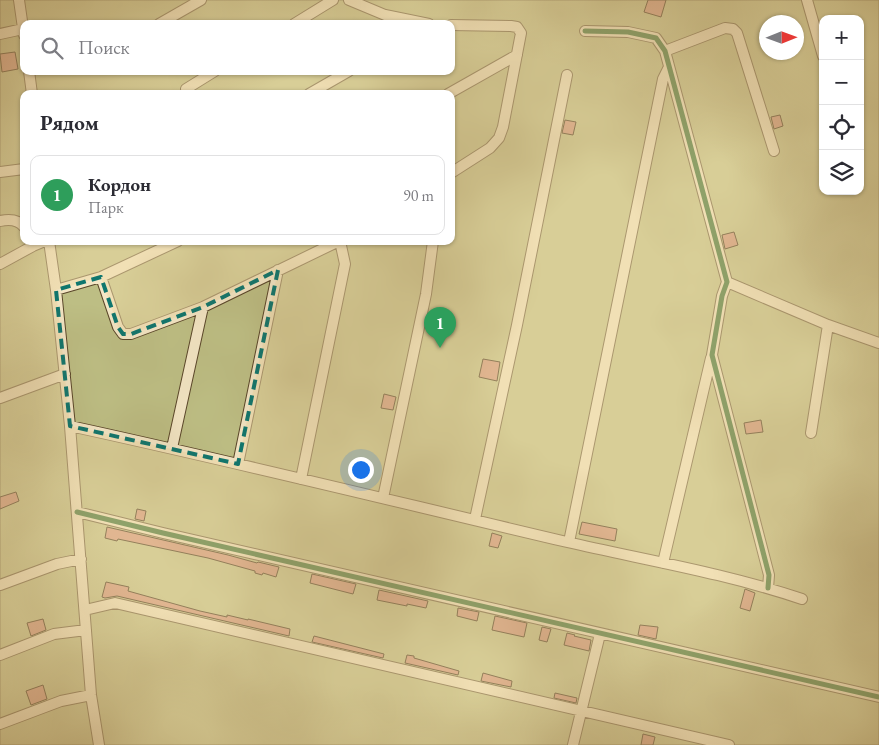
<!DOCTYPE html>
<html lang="ru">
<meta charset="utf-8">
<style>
:root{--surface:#fff;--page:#f7f7f7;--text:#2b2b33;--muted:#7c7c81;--line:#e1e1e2;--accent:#b45309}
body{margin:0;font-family:"EB Garamond",serif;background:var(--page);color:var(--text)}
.controls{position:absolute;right:15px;top:15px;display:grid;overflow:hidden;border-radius:10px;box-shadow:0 1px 4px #0004}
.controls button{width:45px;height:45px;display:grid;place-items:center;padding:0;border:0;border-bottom:1px solid var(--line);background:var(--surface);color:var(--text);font:25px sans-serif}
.compass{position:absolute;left:759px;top:15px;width:45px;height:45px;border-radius:50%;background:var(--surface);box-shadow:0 1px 4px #0004;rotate:89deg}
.you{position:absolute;left:360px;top:469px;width:18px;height:18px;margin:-12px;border:4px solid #fff;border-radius:50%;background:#1a73e8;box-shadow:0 0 0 8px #1a73e833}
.badge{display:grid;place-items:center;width:32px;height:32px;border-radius:50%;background:var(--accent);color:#fff;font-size:16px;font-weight:700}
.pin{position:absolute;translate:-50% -41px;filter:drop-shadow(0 1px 2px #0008)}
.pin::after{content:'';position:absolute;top:26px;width:18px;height:15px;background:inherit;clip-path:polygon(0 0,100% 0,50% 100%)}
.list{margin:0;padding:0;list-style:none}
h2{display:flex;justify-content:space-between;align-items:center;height:65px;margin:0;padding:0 20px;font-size:21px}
h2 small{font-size:16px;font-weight:400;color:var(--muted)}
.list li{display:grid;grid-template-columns:32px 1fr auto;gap:15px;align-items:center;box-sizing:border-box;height:80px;margin:0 10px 10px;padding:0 10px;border:1px solid var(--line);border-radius:10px}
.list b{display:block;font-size:19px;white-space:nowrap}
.list p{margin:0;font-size:16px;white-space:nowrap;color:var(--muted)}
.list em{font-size:16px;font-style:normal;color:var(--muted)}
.icon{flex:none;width:28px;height:28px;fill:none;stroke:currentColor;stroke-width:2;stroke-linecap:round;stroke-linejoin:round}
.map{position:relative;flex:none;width:879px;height:745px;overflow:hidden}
.search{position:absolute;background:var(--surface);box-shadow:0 1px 4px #0004;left:20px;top:20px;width:435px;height:55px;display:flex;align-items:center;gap:12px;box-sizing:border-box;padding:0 18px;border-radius:10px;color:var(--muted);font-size:19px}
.panel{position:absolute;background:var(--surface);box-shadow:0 1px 4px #0004;left:20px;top:90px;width:435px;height:155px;border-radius:10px}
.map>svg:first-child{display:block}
.green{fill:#bdbe84;stroke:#726942;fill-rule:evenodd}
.building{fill:#d08a76;stroke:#271400}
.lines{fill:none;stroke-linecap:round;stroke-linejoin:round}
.street-casing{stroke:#59462a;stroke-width:12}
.street{stroke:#f4e7c6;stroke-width:10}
.cycleway-casing{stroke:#f4e7c6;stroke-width:8}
.cycleway{stroke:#1b5e20;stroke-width:5}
.marked{fill:none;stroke:#0f766e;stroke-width:4;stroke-dasharray:10 6;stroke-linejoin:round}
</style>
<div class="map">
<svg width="879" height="745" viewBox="0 0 879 745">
<rect width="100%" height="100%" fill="#eedaa8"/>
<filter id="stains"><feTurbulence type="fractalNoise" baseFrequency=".004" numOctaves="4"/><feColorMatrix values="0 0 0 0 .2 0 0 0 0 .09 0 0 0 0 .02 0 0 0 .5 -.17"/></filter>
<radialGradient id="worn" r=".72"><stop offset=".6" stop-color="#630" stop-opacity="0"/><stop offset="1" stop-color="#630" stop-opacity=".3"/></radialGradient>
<path class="green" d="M0 0H879V745H0ZM823 19H860V191H823ZM766 22H796V52H766ZM24 24H451V71H24ZM24 94H451V241H24Z"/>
<path class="building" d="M648 0H666L661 17 644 12Z
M15 52 18 69 2 72 0 54Z
M780 115 783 126 774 129 771 117Z
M565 120 576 122 573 135 562 133Z
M734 232 738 245 725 249 722 235Z
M483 359 500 362 497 381 479 377Z
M384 394 396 397 393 410 381 408Z
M761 420 763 432 746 434 744 423Z
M16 492 19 501 0 509V497Z
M137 509 146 511 144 521 135 519Z
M582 522 617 529 615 541 579 534Z
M107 527 228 555 257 563 258 562 279 567 276 577 263 573 262 575 255 573V571L208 558 118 539 117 541 105 538Z
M492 533 502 536 498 548 489 546Z
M312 574 356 584 353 594 310 583Z
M106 582 129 587 128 591 200 611 227 617V615L248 620V619L290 629 289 636 117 596 105 598 102 597Z
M745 589 755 593 750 611 740 608Z
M379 590 428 601 426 608 407 604V606L377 600Z
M458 608 479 612 477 621 457 616Z
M495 616 527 623 524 637 492 630Z
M43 619 46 630 31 636 27 623Z
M640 625 658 627 656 639 638 635Z
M542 627 551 629 547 642 539 640Z
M567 633 575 635 574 636 591 640 589 651 564 645Z
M314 636 384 654 383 658 312 642Z
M407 655 414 656V658L459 671 458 675 405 663Z
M483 673 512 681 511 687 481 681Z
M43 685 47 699 31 705 26 691Z
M555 693 577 698 576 703 554 698Z
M643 734 655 737 653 745H641Z"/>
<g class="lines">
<g class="street-casing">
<path id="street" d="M19 0 24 35
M349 0 385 15 429 24
M807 0 823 56
M159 24 201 0
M294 24 333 0
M451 25 511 26 517 27 521 33 503 127 499 138 490 148 451 173
M585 31 628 32 656 38 665 51 727 282 722 296 712 355 769 575 768 588
M0 34 23 29
M665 51 725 28 733 29 737 33 774 151
M29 71 32 94
M186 89 215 71
M309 94 349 71
M448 94 517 55
M0 172 24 169
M0 221C9 219 18 219 24 227
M49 241 56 290 70 426 91 695 99 745
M0 264 33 246 45 241
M101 277 118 327 123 334H131L203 307 339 241
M727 282 828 325 879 343
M56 290 101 277 178 241
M0 398 65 374
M70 426C236 462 401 503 567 542 645 560 725 573 802 599
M811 433 828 325
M172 448 203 307
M238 464 278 270
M301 479 345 264 340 241
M383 498 426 294 433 241
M77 512 163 533 879 697
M475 519 517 325 567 75
M569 542 663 79 669 67
M663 563 711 358
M0 585 57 564 81 559
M85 610 115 603 729 745
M0 655 54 634 86 630
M0 724 61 701 91 695
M573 745 600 634"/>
</g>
<use href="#street" class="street"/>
<g class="cycleway-casing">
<path id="cycleway" d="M585 31 628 32 656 38 665 51 727 282 722 296 712 355 769 575 768 588
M77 512 163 533 879 697"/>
</g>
<use href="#cycleway" class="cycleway"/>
</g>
<path d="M0 0H879V745H0ZM278 270 238 464 70 426 56 290 101 277 118 327 123 334H131L203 307Z" fill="#eedaa8" fill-opacity=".55" fill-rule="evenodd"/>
<path class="marked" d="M278 270 238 464 70 426 56 290 101 277 118 327 123 334H131L203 307Z"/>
<rect width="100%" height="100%" filter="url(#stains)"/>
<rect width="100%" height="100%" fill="url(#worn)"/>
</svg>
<div class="controls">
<button>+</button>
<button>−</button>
<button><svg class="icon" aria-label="locate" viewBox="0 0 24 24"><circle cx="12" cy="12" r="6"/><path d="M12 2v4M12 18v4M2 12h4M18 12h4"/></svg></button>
<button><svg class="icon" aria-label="layers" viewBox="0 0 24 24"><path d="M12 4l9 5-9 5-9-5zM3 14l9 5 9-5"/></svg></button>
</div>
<svg class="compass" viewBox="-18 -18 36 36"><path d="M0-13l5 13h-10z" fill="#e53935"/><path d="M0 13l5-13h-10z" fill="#7c7c81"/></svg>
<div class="you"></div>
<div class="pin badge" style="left:440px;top:348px;background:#2e9e5b">1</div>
<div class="search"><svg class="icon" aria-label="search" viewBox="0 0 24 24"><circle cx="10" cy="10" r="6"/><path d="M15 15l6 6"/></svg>Поиск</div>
<section class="panel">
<h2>Рядом<small></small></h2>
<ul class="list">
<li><span class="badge" style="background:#2e9e5b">1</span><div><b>Кордон</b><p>Парк</p></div><em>90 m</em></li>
</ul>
</section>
</div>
